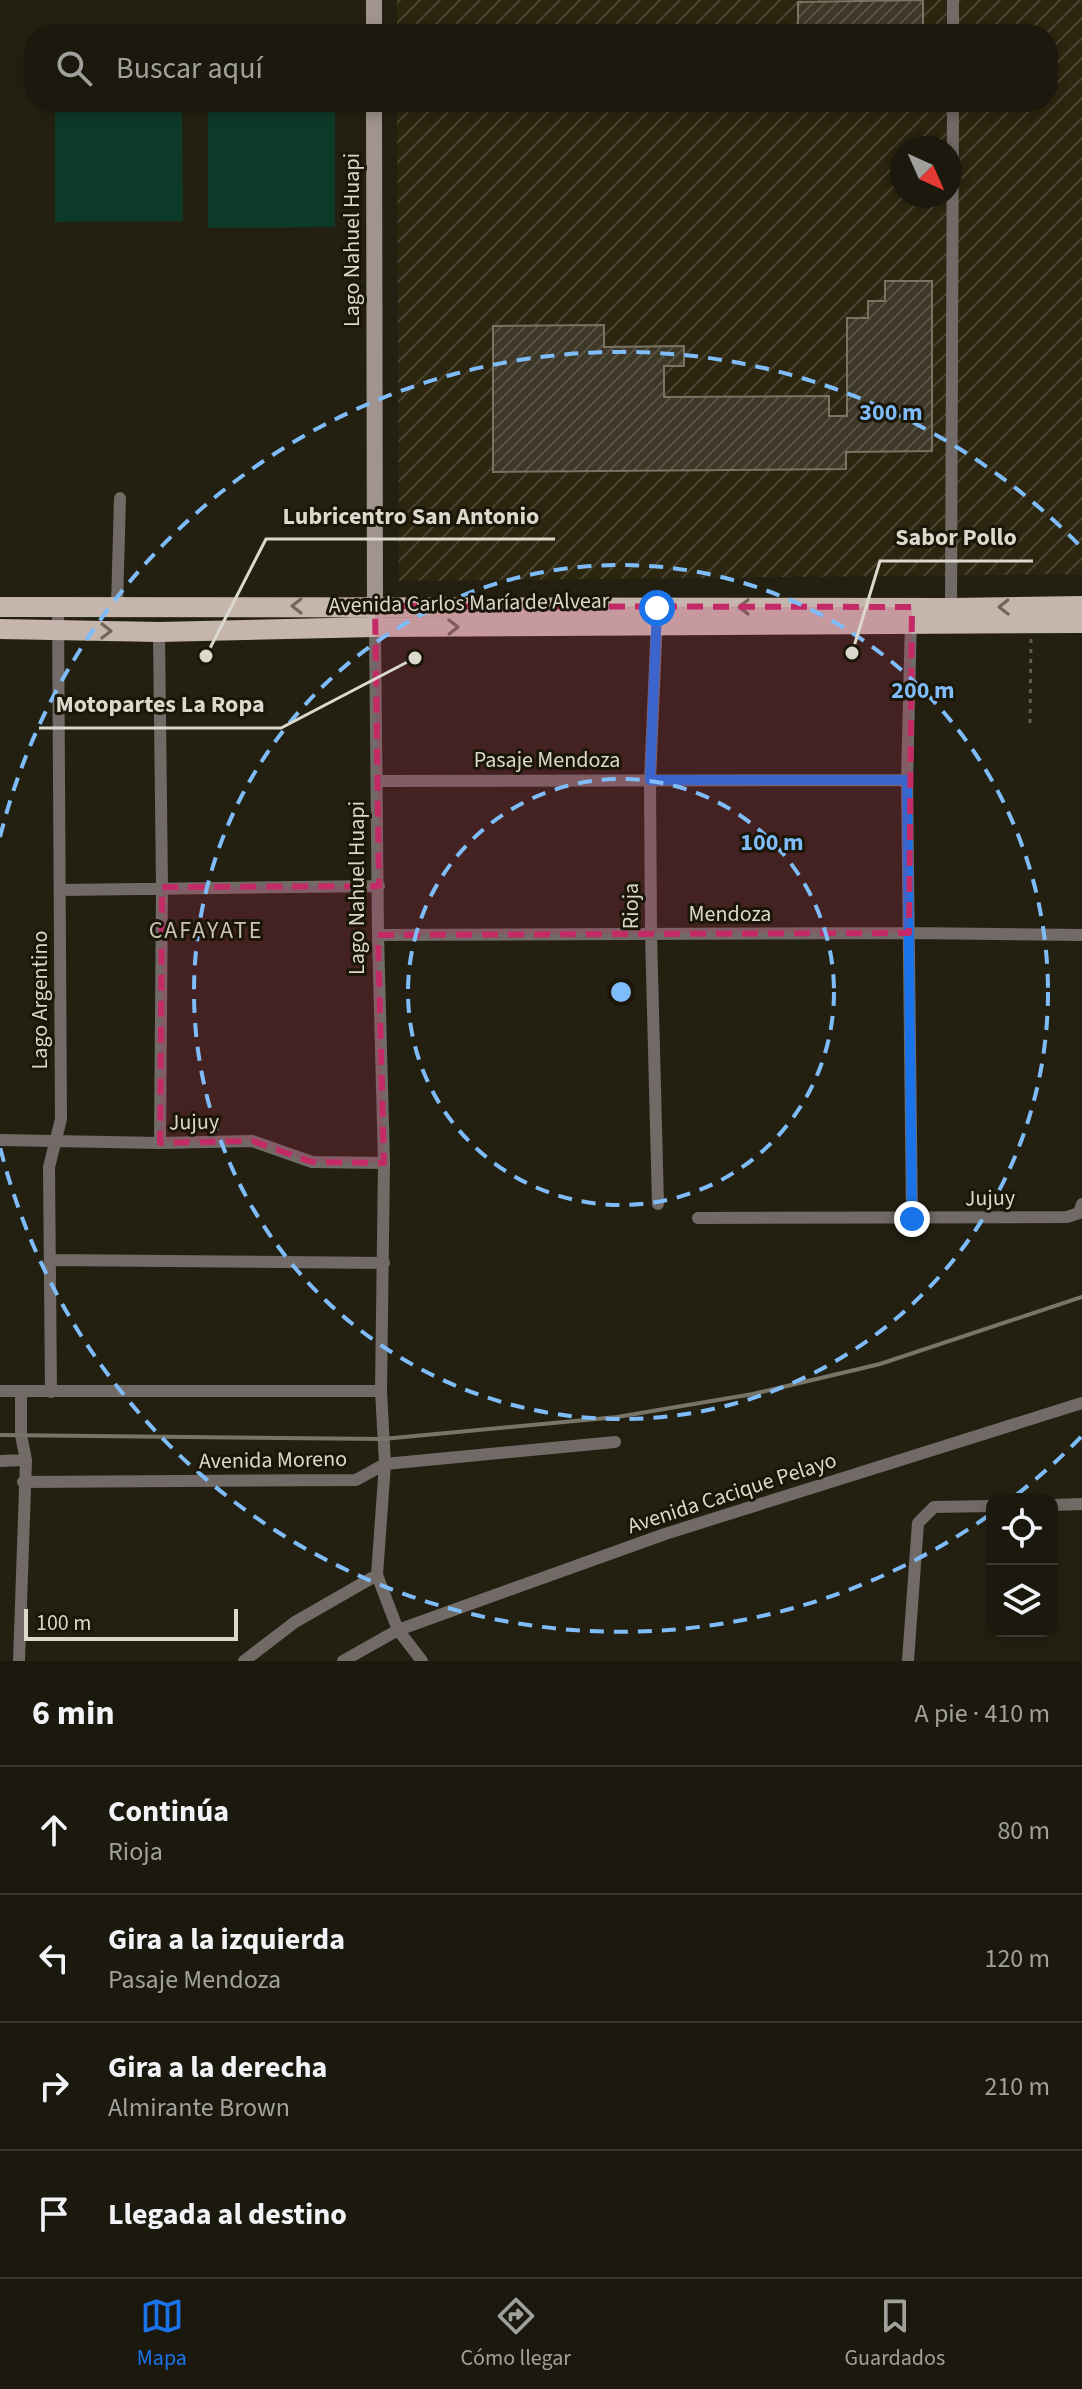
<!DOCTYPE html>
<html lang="es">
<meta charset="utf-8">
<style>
:root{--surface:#1b180d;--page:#28251b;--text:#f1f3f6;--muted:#a0a09d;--line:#39372e;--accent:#1a73e8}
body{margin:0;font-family:"Source Sans 3",sans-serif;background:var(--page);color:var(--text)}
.controls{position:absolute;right:24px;bottom:24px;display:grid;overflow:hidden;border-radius:16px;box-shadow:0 4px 12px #0003}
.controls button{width:72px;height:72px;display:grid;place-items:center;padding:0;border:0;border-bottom:2px solid var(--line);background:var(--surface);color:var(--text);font:40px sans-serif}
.compass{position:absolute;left:890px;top:136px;width:72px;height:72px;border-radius:50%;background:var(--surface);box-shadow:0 4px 12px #0003;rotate:135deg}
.scale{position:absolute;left:24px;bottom:20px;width:214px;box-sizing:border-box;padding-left:8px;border:4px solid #dbd8ce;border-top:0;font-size:22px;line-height:28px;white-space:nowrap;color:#dbd8ce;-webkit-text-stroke:6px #1b1608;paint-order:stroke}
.stop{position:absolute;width:24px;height:24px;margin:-18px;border:6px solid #1a73e8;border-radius:50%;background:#fff}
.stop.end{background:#1a73e8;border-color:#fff;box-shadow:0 2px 8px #0008}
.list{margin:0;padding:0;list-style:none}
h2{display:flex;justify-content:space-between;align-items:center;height:104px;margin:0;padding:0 32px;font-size:34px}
h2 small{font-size:26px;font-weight:400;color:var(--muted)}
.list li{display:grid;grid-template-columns:52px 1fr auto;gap:24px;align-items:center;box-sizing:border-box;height:128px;padding:0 32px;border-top:2px solid var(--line)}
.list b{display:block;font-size:30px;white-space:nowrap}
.list p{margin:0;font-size:26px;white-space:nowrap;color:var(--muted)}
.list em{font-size:26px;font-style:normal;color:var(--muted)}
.icon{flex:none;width:44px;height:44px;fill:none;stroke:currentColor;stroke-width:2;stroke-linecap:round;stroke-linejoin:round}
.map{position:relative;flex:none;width:1082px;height:1661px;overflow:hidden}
.search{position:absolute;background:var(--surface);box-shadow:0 4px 12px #0003;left:24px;right:24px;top:24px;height:88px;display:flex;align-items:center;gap:20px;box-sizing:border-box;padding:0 28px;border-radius:32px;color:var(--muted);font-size:30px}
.sheet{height:616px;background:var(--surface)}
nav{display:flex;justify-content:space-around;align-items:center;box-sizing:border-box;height:112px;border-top:2px solid var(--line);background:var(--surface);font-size:22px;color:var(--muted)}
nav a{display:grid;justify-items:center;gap:4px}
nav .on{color:var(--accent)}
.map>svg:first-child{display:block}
.industrial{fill:url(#industrial-furrows);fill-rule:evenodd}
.pitch{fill:#0d3a28}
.building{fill:url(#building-hatch);stroke:#797362;stroke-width:2}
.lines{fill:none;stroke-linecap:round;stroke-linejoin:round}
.path{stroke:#615d50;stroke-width:3;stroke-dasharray:4 6;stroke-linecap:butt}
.street{stroke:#726a66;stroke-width:12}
.secondary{stroke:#a1948e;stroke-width:16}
.primary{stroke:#c6b5ad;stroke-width:20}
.rail{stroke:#787568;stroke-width:4}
.oneway{stroke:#70665a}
.route{stroke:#1a73e8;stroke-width:10}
.marked{fill:#c42b66;fill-opacity:0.2;stroke:#c42b66;stroke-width:6;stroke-dasharray:16 10;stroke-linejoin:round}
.ring{fill:none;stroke:#7ebdf9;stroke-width:4;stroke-dasharray:14 10}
.labels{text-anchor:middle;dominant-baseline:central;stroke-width:6;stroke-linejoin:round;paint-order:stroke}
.street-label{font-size:22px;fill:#dbd8ce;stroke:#1b1608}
.neighbourhood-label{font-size:24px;letter-spacing:2px;fill:#cac4b1;stroke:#1b1608}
.centre{fill:#7ebdf9;stroke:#1b1608;stroke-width:4}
.ring-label{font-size:24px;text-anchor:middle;font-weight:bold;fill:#7ebdf9;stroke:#1b1608;stroke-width:6;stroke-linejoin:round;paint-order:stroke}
.leader{fill:none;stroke:#dbd8ce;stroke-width:3}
.callout-dot{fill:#dbd8ce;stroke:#1b1608;stroke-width:3}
.callout-label{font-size:24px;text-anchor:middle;font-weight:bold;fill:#dbd8ce;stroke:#1b1608;stroke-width:6;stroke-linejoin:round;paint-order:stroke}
</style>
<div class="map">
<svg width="1082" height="1661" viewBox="0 0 1082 1661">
<defs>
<pattern id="industrial-furrows" width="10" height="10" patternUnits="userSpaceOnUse" patternTransform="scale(2)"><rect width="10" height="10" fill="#2c250f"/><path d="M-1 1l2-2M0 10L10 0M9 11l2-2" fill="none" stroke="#4a4431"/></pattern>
<pattern id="building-hatch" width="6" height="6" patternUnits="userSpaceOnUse" patternTransform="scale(2)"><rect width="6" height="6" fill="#3c3727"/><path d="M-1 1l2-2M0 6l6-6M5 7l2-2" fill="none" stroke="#585345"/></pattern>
</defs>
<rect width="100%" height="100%" fill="#242011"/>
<path class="industrial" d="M397 0H1082V574L399 581 397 102H1048V34H397ZM902 148H950V196H902Z"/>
<path class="pitch" d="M182 27V34H55V28Z
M55 102H182L183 221 55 222Z
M208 102H335V227L208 228Z"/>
<path class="building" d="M923 0V34H798V2Z
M885 281H932V451L846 452V469L493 472V326L604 325V347L684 346V366H664V397L829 396V416H847V318H868V301H885Z"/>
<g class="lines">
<path class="path" d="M1030 723 1031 639"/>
<path class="street" d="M953 34V0
M117 606 120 498
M951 608 953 102
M911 618 907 780 912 1219
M657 619 650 780 651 934 658 1204
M375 627 378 935 384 1163 381 1391 385 1464 377 1575 398 1630 422 1661
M159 632 162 887 160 1143
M378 781 907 780
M60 890 379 886
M378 935 909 933 1082 935
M0 1140 160 1143 252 1141 312 1162 384 1163
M698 1218 1067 1217 1079 1213 1082 1204
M50 1260 384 1263
M0 1391H381
M51 1392 49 1167 61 1119 58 607
M0 1461 26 1460
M23 1482 356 1480 385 1464 615 1442
M1052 1505 1082 1504
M19 1661 26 1460 21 1435V1391
M244 1661 295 1622 377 1575
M343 1661 398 1630 665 1534 1082 1403
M908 1661 918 1523 934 1507 992 1506"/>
<path class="secondary" d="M374 0V34
M374 102 375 616"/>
<path class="primary" d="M0 607 951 608 1082 606
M0 629 159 632 375 627 1082 623"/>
<path class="rail" d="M0 1435 383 1439 617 1417 753 1394 880 1364 1082 1297"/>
</g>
<defs><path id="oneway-chevron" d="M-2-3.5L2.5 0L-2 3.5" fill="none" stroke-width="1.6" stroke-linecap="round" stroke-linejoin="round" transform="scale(2)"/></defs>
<g class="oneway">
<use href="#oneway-chevron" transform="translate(297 606) rotate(-180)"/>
<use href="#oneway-chevron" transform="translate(744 607) rotate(180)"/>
<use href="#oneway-chevron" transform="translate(1004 607) rotate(179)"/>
<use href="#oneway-chevron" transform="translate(453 627) rotate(-1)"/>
<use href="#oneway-chevron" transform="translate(106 631) rotate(1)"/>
</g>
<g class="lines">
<path class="route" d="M657 608 650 780H907L912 1219"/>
</g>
<path class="marked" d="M375 606 912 607 909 933 378 935 384 1163 312 1162 252 1141 160 1143 162 887 379 886Z"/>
<g class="ring">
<circle cx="621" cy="992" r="213"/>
<circle cx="621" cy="992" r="427"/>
<path d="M1081 1437A640 640 0 0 1 1015 1496M988 1516A640 640 0 0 1 0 1147M0 837A640 640 0 0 1 1081 547"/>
</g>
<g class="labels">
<g class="street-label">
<text transform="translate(352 240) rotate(-90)">Lago Nahuel Huapi</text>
<text transform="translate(469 603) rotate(-1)">Avenida Carlos María de Alvear</text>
<text x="547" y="760">Pasaje Mendoza</text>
<text transform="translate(357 888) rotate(-90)">Lago Nahuel Huapi</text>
<text transform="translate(631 906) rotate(-90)">Rioja</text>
<text x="730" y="914">Mendoza</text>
<text transform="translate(40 1000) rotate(-90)">Lago Argentino</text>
<text transform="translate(194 1122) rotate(-1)">Jujuy</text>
<text transform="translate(990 1198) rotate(-1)">Jujuy</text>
<text transform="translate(273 1460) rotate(-1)">Avenida Moreno</text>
<text transform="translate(732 1493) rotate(-18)">Avenida Cacique Pelayo</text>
</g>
<g class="neighbourhood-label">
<text x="206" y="930">CAFAYATE</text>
</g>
</g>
<circle cx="621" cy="992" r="12" class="centre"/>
<g class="ring-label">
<text x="891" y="420">300 m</text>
<text x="923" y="698">200 m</text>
<text x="772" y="850">100 m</text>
</g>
<path class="leader" d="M206 656L266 539H555M852 653L880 561H1033M415 658L281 728H39"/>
<g class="callout-dot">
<circle cx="206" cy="656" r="8"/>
<circle cx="852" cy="653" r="8"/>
<circle cx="415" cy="658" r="8"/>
</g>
<g class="callout-label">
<text x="411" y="524">Lubricentro San Antonio</text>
<text x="956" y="545">Sabor Pollo</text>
<text x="160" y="712">Motopartes La Ropa</text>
</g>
</svg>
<div class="controls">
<button><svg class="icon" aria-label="locate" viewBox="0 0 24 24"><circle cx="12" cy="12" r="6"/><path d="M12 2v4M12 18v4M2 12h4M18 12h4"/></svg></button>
<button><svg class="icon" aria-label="layers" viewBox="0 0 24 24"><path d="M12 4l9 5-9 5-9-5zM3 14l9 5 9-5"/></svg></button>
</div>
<svg class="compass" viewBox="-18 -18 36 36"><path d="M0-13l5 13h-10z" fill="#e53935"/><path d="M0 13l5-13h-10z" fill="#a0a09d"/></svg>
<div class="scale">100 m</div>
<div class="stop" style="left:657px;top:608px"></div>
<div class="stop end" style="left:912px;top:1219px"></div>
<div class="search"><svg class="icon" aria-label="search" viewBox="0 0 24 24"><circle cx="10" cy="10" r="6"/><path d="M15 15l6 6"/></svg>Buscar aquí</div>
</div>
<section class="sheet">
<h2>6 min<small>A pie · 410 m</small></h2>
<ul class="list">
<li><svg class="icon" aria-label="ahead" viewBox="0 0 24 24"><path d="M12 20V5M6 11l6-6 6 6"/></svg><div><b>Continúa</b><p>Rioja</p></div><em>80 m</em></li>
<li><svg class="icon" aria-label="left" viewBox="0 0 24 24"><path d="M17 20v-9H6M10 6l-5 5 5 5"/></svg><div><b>Gira a la izquierda</b><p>Pasaje Mendoza</p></div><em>120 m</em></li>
<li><svg class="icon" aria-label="right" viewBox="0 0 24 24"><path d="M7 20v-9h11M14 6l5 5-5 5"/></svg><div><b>Gira a la derecha</b><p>Almirante Brown</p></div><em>210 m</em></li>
<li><svg class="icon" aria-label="arrive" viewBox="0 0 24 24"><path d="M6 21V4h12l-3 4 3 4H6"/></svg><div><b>Llegada al destino</b></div></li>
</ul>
</section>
<nav>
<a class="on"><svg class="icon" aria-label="map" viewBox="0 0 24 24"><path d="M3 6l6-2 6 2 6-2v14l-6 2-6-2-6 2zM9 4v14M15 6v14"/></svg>Mapa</a>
<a><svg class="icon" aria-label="directions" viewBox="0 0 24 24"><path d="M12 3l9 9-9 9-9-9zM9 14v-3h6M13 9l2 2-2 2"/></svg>Cómo llegar</a>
<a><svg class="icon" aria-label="saved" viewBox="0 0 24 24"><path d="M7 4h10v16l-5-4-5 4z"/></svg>Guardados</a>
</nav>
